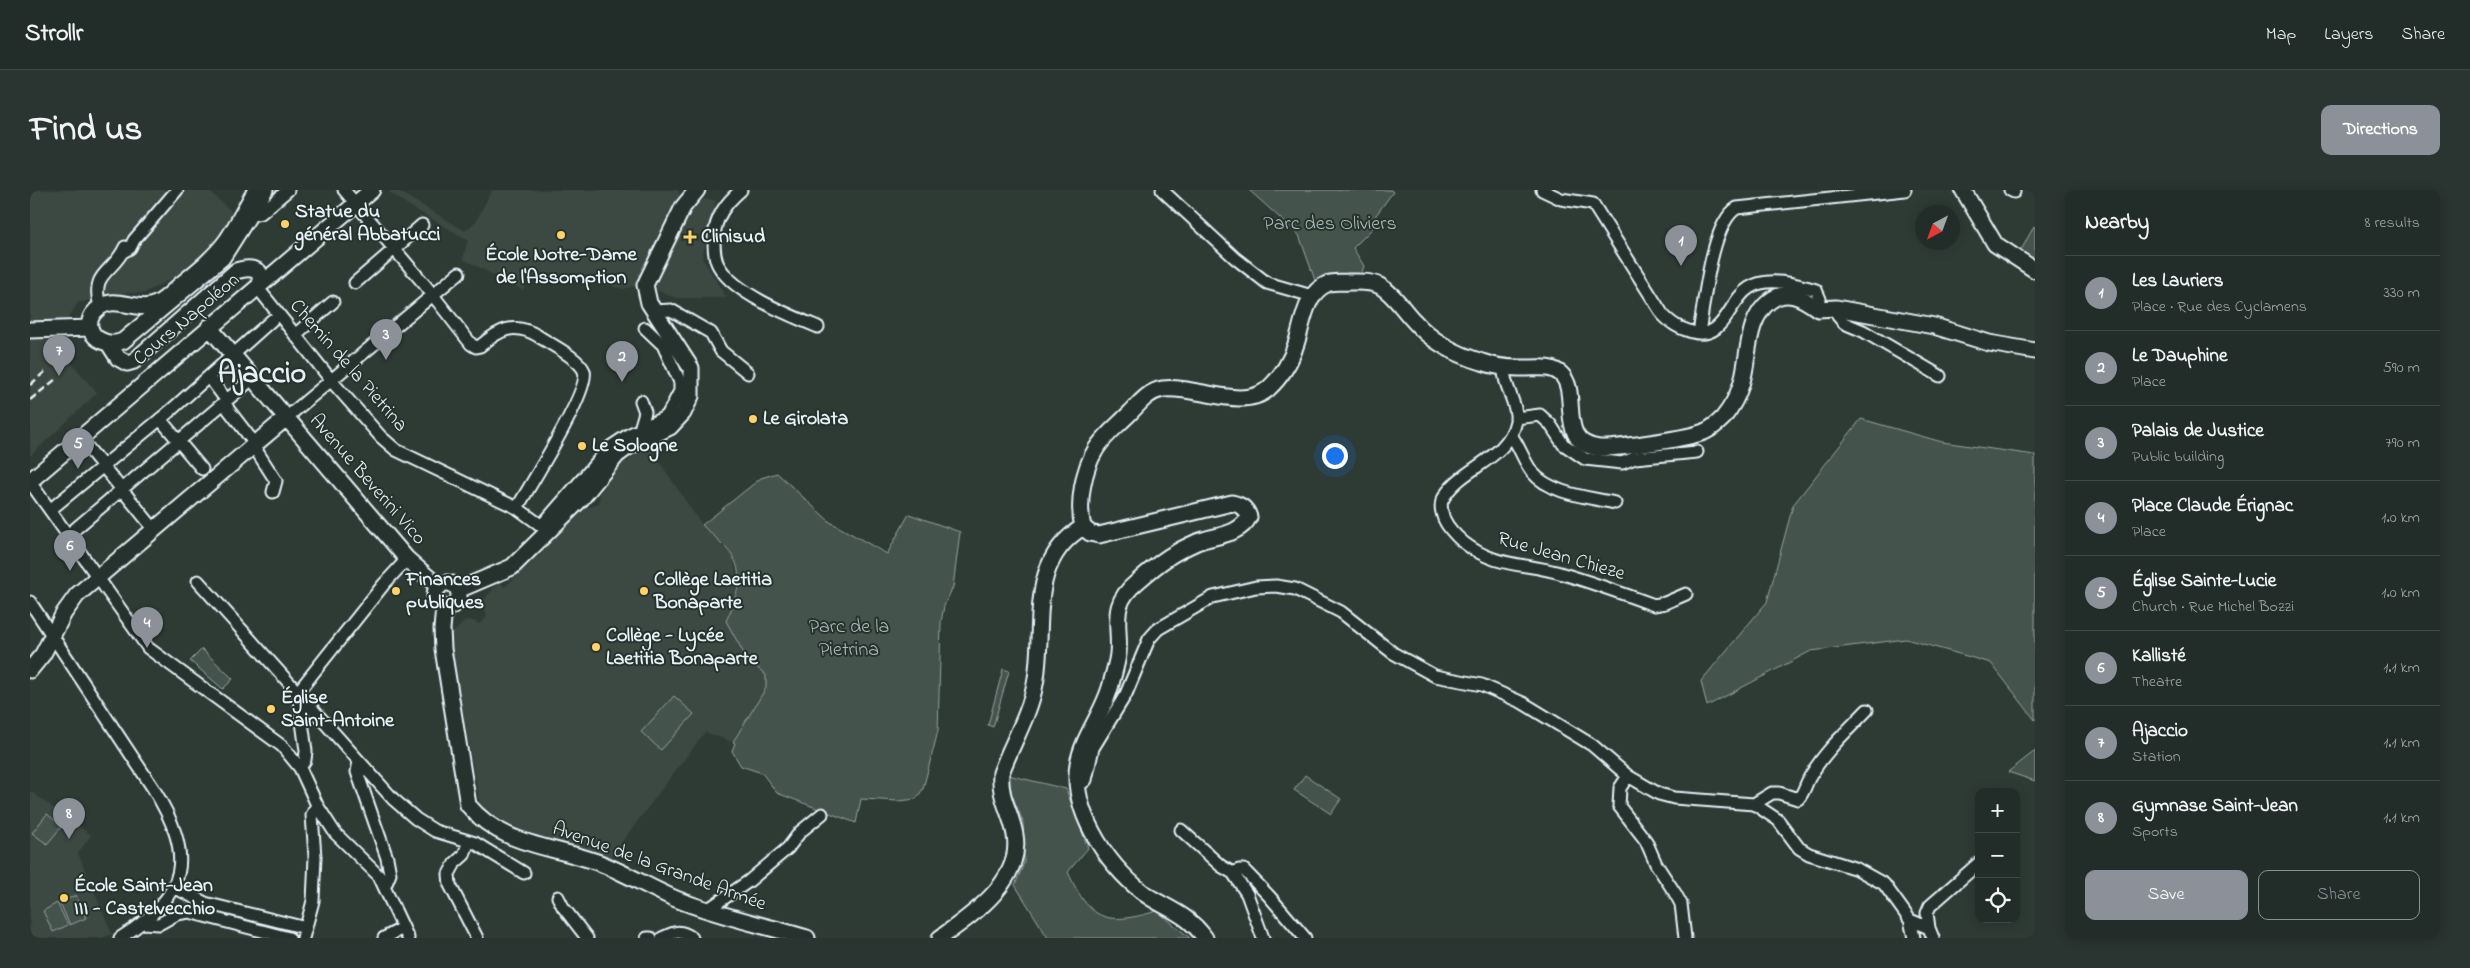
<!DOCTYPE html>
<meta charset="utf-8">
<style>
:root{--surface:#222c28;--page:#2a3430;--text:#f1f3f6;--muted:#a2a7a8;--line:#3f4845;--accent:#8c9099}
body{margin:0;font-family:"Indie Flower",sans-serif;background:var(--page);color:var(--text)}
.controls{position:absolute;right:15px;bottom:15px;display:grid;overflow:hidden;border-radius:10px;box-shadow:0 2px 12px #0003}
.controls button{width:45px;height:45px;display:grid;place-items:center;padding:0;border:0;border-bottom:1px solid var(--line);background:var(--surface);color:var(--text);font:25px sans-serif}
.compass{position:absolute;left:1885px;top:15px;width:45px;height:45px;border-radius:50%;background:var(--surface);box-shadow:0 2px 12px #0003;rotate:221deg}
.you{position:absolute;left:1304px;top:265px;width:18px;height:18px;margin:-12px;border:4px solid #fff;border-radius:50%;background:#1a73e8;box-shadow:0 0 0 8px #1a73e833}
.badge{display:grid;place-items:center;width:32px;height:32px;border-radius:50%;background:var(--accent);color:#fff;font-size:16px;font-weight:700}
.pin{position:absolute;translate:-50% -41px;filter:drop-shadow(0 1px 2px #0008)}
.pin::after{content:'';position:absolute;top:26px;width:18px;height:15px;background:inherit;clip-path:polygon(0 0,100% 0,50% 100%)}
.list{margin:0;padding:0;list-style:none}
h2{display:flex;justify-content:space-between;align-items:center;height:65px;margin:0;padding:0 20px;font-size:21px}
h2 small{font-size:16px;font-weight:400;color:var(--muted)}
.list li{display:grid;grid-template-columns:32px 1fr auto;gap:15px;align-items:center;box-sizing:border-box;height:75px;padding:0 20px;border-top:1px solid var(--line)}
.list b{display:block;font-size:19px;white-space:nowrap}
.list p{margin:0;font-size:16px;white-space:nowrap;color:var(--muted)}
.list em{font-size:16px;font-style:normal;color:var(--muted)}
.actions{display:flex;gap:10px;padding:15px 20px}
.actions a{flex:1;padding:11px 0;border:1px solid var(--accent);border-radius:10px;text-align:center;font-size:18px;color:var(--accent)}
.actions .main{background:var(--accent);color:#fff}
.icon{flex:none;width:28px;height:28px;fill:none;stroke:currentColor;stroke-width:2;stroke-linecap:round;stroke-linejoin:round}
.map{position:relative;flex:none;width:2005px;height:748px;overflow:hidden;border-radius:10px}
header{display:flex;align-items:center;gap:30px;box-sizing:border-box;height:70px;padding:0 25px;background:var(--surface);border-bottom:1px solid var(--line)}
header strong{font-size:24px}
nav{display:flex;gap:28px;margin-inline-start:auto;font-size:18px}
.intro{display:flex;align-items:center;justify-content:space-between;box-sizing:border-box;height:120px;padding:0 30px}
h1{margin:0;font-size:35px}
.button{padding:12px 22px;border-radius:10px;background:var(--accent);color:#fff;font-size:18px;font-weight:700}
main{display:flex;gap:30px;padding:0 30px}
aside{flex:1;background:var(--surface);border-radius:10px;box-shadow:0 2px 12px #0003}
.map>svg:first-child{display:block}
.built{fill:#3b4843}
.green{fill:#45524e;stroke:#96a2a3}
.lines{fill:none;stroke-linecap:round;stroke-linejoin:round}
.minor-casing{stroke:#e8f1f8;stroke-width:15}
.major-casing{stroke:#e8f1f8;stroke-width:19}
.minor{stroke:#26332d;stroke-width:11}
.major{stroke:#26332d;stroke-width:15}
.rail{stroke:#e8f1f8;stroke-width:2.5;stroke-dasharray:8 4;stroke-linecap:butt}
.poi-dot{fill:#ffd166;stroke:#26332d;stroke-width:2}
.labels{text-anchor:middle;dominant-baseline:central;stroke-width:4;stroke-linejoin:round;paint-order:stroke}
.poi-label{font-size:20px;font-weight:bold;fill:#e8f1f8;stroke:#26332d;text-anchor:start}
.park-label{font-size:20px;fill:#afb9bc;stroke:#26332d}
.street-label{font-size:20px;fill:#e8f1f8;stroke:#26332d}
.town-label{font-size:30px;font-weight:bold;fill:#e8f1f8;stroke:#26332d}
</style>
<header>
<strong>Strollr</strong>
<nav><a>Map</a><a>Layers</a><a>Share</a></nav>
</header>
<div class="intro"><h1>Find us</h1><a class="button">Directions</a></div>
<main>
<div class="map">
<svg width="2005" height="748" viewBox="0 0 2005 748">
<rect width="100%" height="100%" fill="#2e3b35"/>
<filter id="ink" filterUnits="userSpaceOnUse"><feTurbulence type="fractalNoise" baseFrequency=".02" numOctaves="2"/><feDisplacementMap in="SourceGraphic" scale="10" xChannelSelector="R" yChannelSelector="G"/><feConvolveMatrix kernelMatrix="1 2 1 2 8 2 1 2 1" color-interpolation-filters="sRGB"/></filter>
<g filter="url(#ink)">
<path class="built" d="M2 0H178L203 23 190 46 160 79 114 103H86L48 113 23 151 67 203 0 266V1Z
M362 0H366L435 41 446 31 462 0H648L650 8 606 96 593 99 555 88 518 85 499 90 493 100 433 69 438 50 378 15 359 2Z
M673 9 686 10 672 68 697 108H646L621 98 653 27Z
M618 255 672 335 703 367 708 393 704 414 696 431 717 469 736 485V498L703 552 675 542 579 669 497 648 470 635 450 615 419 446 436 430 444 431 449 434 457 427 452 412 469 392 475 397 509 365 535 334 552 319 569 314 570 303 592 269 598 272 605 261Z
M0 601 61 645 48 663 82 744 72 748H0Z"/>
<path class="green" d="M1219 0H1361L1363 2 1346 25 1342 39 1323 58 1334 76 1331 85 1286 93 1269 45Z
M2004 36 2005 37V76L1988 66Z
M1831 229 1912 252 2005 265V530L1961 473 1876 449 1781 461 1677 516 1671 491 1737 412 1763 315Z
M747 283 800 332 857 364 879 324 930 342 923 397 914 416 911 432 908 541 893 599 886 609 869 611 831 609 826 633 747 603 732 583 711 576 702 561 705 553 703 552 736 498V485L717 469 696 431C705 412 715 386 703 367 695 355 682 345 672 335L731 288Z
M172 459 203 489 193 499 160 471Z
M973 479 979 481 963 537 958 535Z
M644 506 664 524 631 560 611 542Z
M2005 561V591L1978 582Z
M978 585 1036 599 1058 658 1038 682C1060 731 1076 736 1127 721L1160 748H1018L985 695 994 673 993 632 982 605Z
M1275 585 1311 609 1301 624 1264 600Z
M17 624 32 636 17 654 2 643Z
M46 705 56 728 40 735 30 713Z
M27 713 38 735 23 742 13 721Z"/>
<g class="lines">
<g class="minor-casing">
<path id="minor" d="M314 0 395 95 441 154 446 157 450 156C469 140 484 131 508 146 520 154 549 168 554 181 561 199 499 297 487 318
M711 0C696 13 685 27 684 48 684 58 684 70 690 78 706 104 759 125 788 137
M1132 0 1205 68 1237 93 1282 106
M1512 0 1531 9 1563 14 1633 125C1643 135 1649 138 1662 142 1695 151 1698 111 1719 98 1738 86 1766 94 1786 100L1790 109 1788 119
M1980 0 1984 2
M220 25 231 23 258 0
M93 62 100 58 104 50 147 0
M325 93 392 35
M227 97 305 195 351 247 366 260 487 318 520 342
M70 117C60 81 83 84 95 57
M1806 118 1808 126 1814 133 1833 141 1910 186
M624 121 641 120 681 143 691 161 718 183
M1669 143C1674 114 1681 33 1707 18L1875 0
M265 145 303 112
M1474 176C1472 194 1489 216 1486 231 1478 271 1427 278 1412 311 1410 317 1412 323 1414 329 1418 338 1425 345 1433 352 1467 379 1495 372 1533 384 1564 393 1594 404 1624 415L1635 413 1656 404
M179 187 194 207 198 219 225 254 228 263 246 291 243 302
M256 228 429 83
M1486 228 1510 225 1520 234 1533 254 1555 269 1592 273 1605 268 1667 262
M130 229 172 279
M610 239 615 222 611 211
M1481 245C1490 257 1493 270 1502 282 1520 304 1558 307 1585 313
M50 248 124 339
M0 292 118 458 252 556 270 578 287 615 305 643 349 686 378 748
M20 320 140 221 242 130
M512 335 580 257 598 245 637 226 650 201V192L633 155 615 138
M38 345 223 188
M168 391 363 609 386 629 405 641 445 653 494 683
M0 412 123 598C165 666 160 704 90 748
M268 502 354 394 377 369
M268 502 276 561 275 570 270 578
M329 571 327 582 357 668 360 684 355 696
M1598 586 1590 598 1589 616 1616 651 1626 674 1645 703 1651 714 1655 748
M1048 596 1056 590 1063 558 1096 504 1119 449 1128 439 1183 407 1226 397 1246 396 1265 399 1311 422 1363 463 1405 486 1452 495 1493 513 1562 555 1598 586 1629 604 1644 608 1724 614 1742 603H1749L1768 609C1774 604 1776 592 1781 585 1795 561 1818 540 1837 520
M1724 614 1748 630 1769 658 1779 664 1827 679 1854 694 1880 730 1884 748
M1151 640 1191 676 1203 683 1217 704 1233 748
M439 651 434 665 425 673 419 684 420 695 447 748
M1203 683 1209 680H1214L1239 706 1275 748
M144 697 175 713 276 738
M528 707 533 717 557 748
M677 720 719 691 758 658 770 642 792 624
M1880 730 1899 738 1903 748
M113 733 129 734 147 724 159 722 259 748
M1899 738 1897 723 1900 716 1949 673
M273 748 283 711 285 667 282 625 287 615
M354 748 373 738
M617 748H621
M632 748C644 742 650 739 662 748"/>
</g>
<g class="major-casing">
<path id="major" d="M226 0C216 16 208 34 197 50 184 68 167 81 150 95 143 101 135 110 126 114 108 123 86 105 70 117 46 134 68 161 93 151L192 68 235 0
M1933 0 1965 54 2005 80
M179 137 377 369 409 397
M0 140 60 138
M79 154 88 168 97 173 104 171 206 81C214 79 221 77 229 82L231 93
M0 291 342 0
M1053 337C1047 314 1053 280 1066 259 1074 246 1088 235 1099 224 1109 214 1118 201 1133 199 1164 195 1213 221 1238 199 1251 187 1261 171 1266 154 1273 134 1275 103 1297 94 1303 91 1312 93 1319 92 1329 92 1341 91 1350 96 1364 104 1373 120 1384 131 1402 152 1425 164 1452 172 1463 176 1478 178 1489 178 1503 179 1520 174 1531 184 1551 203 1525 253 1569 258 1586 259 1662 248 1676 241 1682 238 1688 233 1693 228 1701 218 1707 208 1711 195 1720 168 1715 130 1740 111 1757 98 1773 108 1788 119L1806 118 1904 136 1959 153 2005 161
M1053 337 1060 343 1069 345 1202 313C1211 315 1216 318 1219 327 1209 346 1185 345 1167 352 1158 356 1148 361 1140 366 1128 374 1117 383 1107 392 1078 416 1091 434 1088 464 1087 473 1084 482 1082 490 1076 520 1053 545 1048 574 1040 623 1082 683 1121 708 1143 721 1159 726 1175 748
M405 405a12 12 0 1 1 24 0a12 12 0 1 1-24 0Z
M428 400 482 377 551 309 587 265 598 257 640 237 653 223 661 206V178L619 113 615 95 653 17 667 0
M414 417 412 439 413 459 438 615C472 656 520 655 567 672 594 682 620 698 646 709 688 726 734 735 777 748
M0 480 13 464 34 423 47 405 256 228
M910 748C942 725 993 691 985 645 981 621 969 609 971 583 982 553 1000 524 1005 494 1016 438 995 372 1053 337"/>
</g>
<use href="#minor" class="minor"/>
<use href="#major" class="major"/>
<path class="rail" d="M0 195 18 179
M0 210 26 189"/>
</g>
</g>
<g class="poi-dot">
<circle cx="255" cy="34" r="5"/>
<circle cx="531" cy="45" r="5"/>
<path d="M657.5 39.5h5v5h5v5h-5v5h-5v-5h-5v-5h5z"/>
<circle cx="723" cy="229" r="5"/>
<circle cx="552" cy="256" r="5"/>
<circle cx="366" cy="401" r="5"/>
<circle cx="614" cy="401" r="5"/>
<circle cx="566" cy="457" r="5"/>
<circle cx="241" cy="519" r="5"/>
<circle cx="34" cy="708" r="5"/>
</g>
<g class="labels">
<g class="poi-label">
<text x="265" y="22">Statue du<tspan x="265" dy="23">général Abbatucci</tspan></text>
<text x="671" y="47">Clinisud</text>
<text x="531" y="65" text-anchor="middle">École Notre-Dame<tspan x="531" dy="23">de l'Assomption</tspan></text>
<text x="733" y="229">Le Girolata</text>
<text x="562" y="256">Le Sologne</text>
<text x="376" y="390">Finances<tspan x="376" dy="23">publiques</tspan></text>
<text x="624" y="390">Collège Laetitia<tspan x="624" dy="23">Bonaparte</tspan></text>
<text x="576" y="446">Collège - Lycée<tspan x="576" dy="23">Laetitia Bonaparte</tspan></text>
<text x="251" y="508">Église<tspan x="251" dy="23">Saint-Antoine</tspan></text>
<text x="44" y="696">École Saint-Jean<tspan x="44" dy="23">III - Castelvecchio</tspan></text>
</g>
<g class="park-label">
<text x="1300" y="34">Parc des Oliviers</text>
<text x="819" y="437">Parc de la<tspan x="819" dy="23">Pietrina</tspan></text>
</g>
<g class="street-label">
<text transform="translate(157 130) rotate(-40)">Cours Napoléon</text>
<text transform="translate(318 176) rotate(49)">Chemin de la Pietrina</text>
<text transform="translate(337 290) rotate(49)">Avenue Beverini Vico</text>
<text transform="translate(1531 367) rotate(16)">Rue Jean Chieze</text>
<text transform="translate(629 677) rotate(20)">Avenue de la Grande Armée</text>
</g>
<g class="town-label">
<text x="232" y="185">Ajaccio</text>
</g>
</g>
</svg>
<div class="controls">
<button>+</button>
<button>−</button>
<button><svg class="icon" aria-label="locate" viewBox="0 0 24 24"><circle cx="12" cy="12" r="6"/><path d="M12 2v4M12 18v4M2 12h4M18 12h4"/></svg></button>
</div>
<svg class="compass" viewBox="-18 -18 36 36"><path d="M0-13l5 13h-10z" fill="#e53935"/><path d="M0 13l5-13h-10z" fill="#a2a7a8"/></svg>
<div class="you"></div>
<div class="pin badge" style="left:1651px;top:76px">1</div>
<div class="pin badge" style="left:592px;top:192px">2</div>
<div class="pin badge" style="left:356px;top:170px">3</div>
<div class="pin badge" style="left:117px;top:458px">4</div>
<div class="pin badge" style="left:48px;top:279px">5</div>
<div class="pin badge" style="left:40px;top:381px">6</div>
<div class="pin badge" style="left:29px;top:186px">7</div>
<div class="pin badge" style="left:39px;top:649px">8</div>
</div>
<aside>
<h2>Nearby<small>8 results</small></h2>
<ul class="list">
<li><span class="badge">1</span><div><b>Les Lauriers</b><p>Place · Rue des Cyclamens</p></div><em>330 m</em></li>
<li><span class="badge">2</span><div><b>Le Dauphine</b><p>Place</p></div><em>590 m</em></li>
<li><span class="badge">3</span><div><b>Palais de Justice</b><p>Public building</p></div><em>790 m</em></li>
<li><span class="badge">4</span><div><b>Place Claude Érignac</b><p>Place</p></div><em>1.0 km</em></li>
<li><span class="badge">5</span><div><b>Église Sainte-Lucie</b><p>Church · Rue Michel Bozzi</p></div><em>1.0 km</em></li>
<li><span class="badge">6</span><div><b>Kallisté</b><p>Theatre</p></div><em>1.1 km</em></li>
<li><span class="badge">7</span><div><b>Ajaccio</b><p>Station</p></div><em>1.1 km</em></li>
<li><span class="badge">8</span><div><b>Gymnase Saint-Jean</b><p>Sports</p></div><em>1.1 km</em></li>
</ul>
<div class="actions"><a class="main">Save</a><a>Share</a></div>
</aside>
</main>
